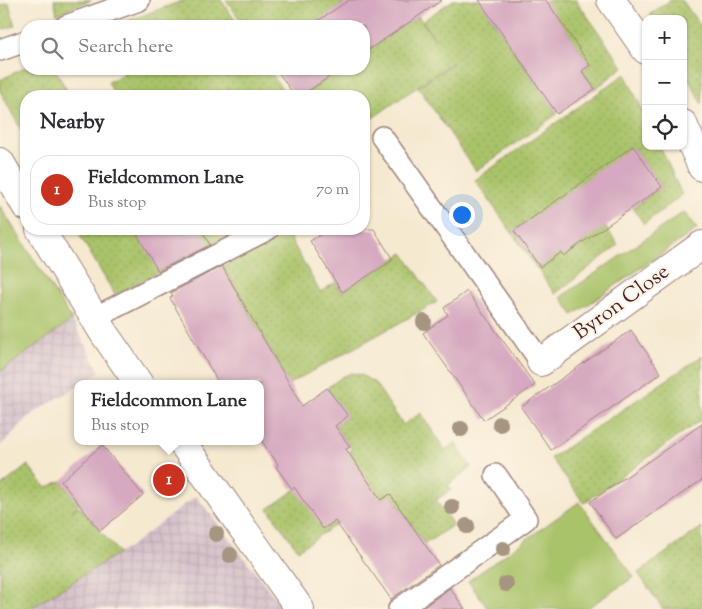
<!DOCTYPE html>
<meta charset="utf-8">
<style>
:root{--surface:#fff;--page:#f2f2f3;--text:#2b2b33;--muted:#7c7c81;--line:#e1e1e2;--accent:#c8321e}
body{margin:0;font-family:"Sorts Mill Goudy",serif;background:var(--page);color:var(--text)}
.controls{position:absolute;right:15px;top:15px;display:grid;overflow:hidden;border-radius:10px;box-shadow:0 1px 4px #0004}
.controls button{width:45px;height:45px;display:grid;place-items:center;padding:0;border:0;border-bottom:1px solid var(--line);background:var(--surface);color:var(--text);font:25px sans-serif}
.you{position:absolute;left:461px;top:214px;width:18px;height:18px;margin:-12px;border:4px solid #fff;border-radius:50%;background:#1a73e8;box-shadow:0 0 0 8px #1a73e833}
.badge{display:grid;place-items:center;width:32px;height:32px;border-radius:50%;background:var(--accent);color:#fff;font-size:16px;font-weight:700}
.pin{position:absolute;translate:-50% -50%;border:2px solid #fff;box-shadow:0 1px 5px #0006}
.popup{position:absolute;left:74px;top:380px;width:190px;height:65px;box-sizing:border-box;display:grid;place-content:center;border-radius:10px;background:var(--surface);filter:drop-shadow(0 1px 4px #0005);font-size:16px;white-space:nowrap;color:var(--muted)}
.popup b{font-size:19px;color:var(--text)}
.popup::after{content:'';position:absolute;left:50%;top:100%;margin-left:-10px;border:10px solid transparent;border-top-color:var(--surface)}
.list{margin:0;padding:0;list-style:none}
h2{display:flex;justify-content:space-between;align-items:center;height:65px;margin:0;padding:0 20px;font-size:21px}
h2 small{font-size:16px;font-weight:400;color:var(--muted)}
.list li{display:grid;grid-template-columns:32px 1fr auto;gap:15px;align-items:center;box-sizing:border-box;height:70px;margin:0 10px 10px;padding:0 10px;border:1px solid var(--line);border-radius:20px}
.list b{display:block;font-size:19px;white-space:nowrap}
.list p{margin:0;font-size:16px;white-space:nowrap;color:var(--muted)}
.list em{font-size:16px;font-style:normal;color:var(--muted)}
.icon{flex:none;width:28px;height:28px;fill:none;stroke:currentColor;stroke-width:2;stroke-linecap:round;stroke-linejoin:round}
.map{position:relative;flex:none;width:702px;height:609px;overflow:hidden}
.search{position:absolute;background:var(--surface);box-shadow:0 1px 4px #0004;left:20px;top:20px;width:350px;height:55px;display:flex;align-items:center;gap:12px;box-sizing:border-box;padding:0 18px;border-radius:20px;color:var(--muted);font-size:19px}
.panel{position:absolute;background:var(--surface);box-shadow:0 1px 4px #0004;left:20px;top:90px;width:350px;height:145px;border-radius:20px}
.map>svg:first-child{display:block}
.industrial{fill:url(#industrial-grid)}
.green{fill:#a9c369;stroke:#7a714a}
.garden{fill:url(#garden-dots);stroke:#7a714a}
.building{fill:#d6a9c0}
.lines{fill:none;stroke-linecap:round;stroke-linejoin:round}
.service-casing{stroke:#a0847e;stroke-width:24}
.minor-casing{stroke:#a0847e;stroke-width:30}
.service{stroke:#fff;stroke-width:21}
.minor{stroke:#fff;stroke-width:28}
.tree{fill:#a69580}
.labels{text-anchor:middle;dominant-baseline:central;stroke-width:4.5;stroke-linejoin:round;paint-order:stroke}
.street-label{font-size:21px;fill:#4a1f2b;stroke:#fcf5e5}
</style>
<div class="map">
<svg width="702" height="609" viewBox="0 0 702 609">
<defs>
<pattern id="industrial-grid" width="8" height="8" patternUnits="userSpaceOnUse" patternTransform="scale(1.25)"><rect width="8" height="8" fill="#d2bdc8"/><path d="M0 4h8M4 0v8" fill="none" stroke="#b6a2ac"/></pattern>
<pattern id="garden-dots" width="8" height="8" patternUnits="userSpaceOnUse" patternTransform="scale(1.25)"><rect width="8" height="8" fill="#a9c369"/><path d="M2 2h.1M6 6h.1" fill="none" stroke="#93a75b" stroke-width="1.8" stroke-linecap="round"/></pattern>
</defs>
<rect width="100%" height="100%" fill="#fcf5e5"/>
<filter id="ink" filterUnits="userSpaceOnUse"><feTurbulence type="fractalNoise" baseFrequency=".02" numOctaves="2"/><feDisplacementMap in="SourceGraphic" scale="10" xChannelSelector="R" yChannelSelector="G"/><feConvolveMatrix kernelMatrix="1 2 1 2 8 2 1 2 1" color-interpolation-filters="sRGB"/></filter>
<filter id="wash" filterUnits="userSpaceOnUse"><feTurbulence type="fractalNoise" baseFrequency=".0096" numOctaves="4" result="noise"/><feDisplacementMap in="SourceGraphic" scale="20" xChannelSelector="R" yChannelSelector="G"/><feGaussianBlur stdDeviation="1.12" result="paint"/><feColorMatrix in="noise" values="0 0 0 0 0 0 0 0 0 0 0 0 0 0 0 0 0 1.4 0 .05"/><feComposite in="paint" operator="in"/></filter>
<g filter="url(#wash)">
<rect width="100%" height="100%" fill="#f5e9d0"/>
<path class="industrial" d="M72 320 100 372 81 384H78V386L32 414 0 446V372Z
M196 496 284 609H29L129 547Z"/>
<path class="green" d="M0 206 72 320 0 372Z
M684 212 697 229 573 315 561 297Z
M579 502 634 577 586 609H488L468 581Z"/>
<path class="garden" d="M54 0H91L57 14Z
M185 0H221L239 26H113Z
M226 0H347L341 4 348 13 329 26H314L312 24 310 26H245Z
M453 0H479L557 114 476 171 418 87 452 64 451 63 364 124V96H301L341 69H364V53L418 16 435 40 423 21Z
M545 0H576L623 67 595 89 582 71 590 65Z
M671 0H682L702 28V104L683 68V19H653L650 14Z
M9 3 15 26 0 30V6Z
M26 67V69H55L70 96H26V139L0 91V80Z
M122 69H268L287 96H115L108 82 124 74Z
M625 74 646 117V146H660L682 195 644 224 633 208 662 187 633 146 561 252 563 255 602 222 618 245 555 294 475 180Z
M76 229H241L115 295Z
M286 231 320 292 336 282 342 292 403 253 437 302 289 384 223 267Z
M702 356V419L584 503 551 458Z
M351 373 361 375 375 383 403 425 421 413 445 450 455 443 471 467 448 485 451 490 436 500 453 525 425 544 390 494 360 515 356 511 298 550 268 509 352 449 335 426 347 416 327 388 342 377Z
M28 465 46 488 61 481 79 503 72 511 79 506 119 553 29 609H0V487Z
M702 527V609H663L638 573Z"/>
<g id="blocks">
<path class="building" d="M349 0H442L364 53V26H310Z
M479 0H546L590 65 582 71 595 89 557 114Z
M276 69H341L301 96H295Z
M633 146 662 187 563 256 561 252 540 267 514 231Z
M134 229H201L210 245 158 271Z
M330 229H374L393 260 342 292 310 241Z
M222 266 302 406 327 388 348 416 335 426 350 447 346 449 381 500 390 494 439 565 391 599 335 521 323 529 294 487 292 489 276 467 278 464 260 439V384H219L170 298 173 296 171 293Z
M467 291 535 385 484 420 423 333 448 315 444 308Z
M631 330 661 373 551 450 521 407Z
M702 424V480L616 539 590 502Z
M102 445 143 495 100 531 61 481Z
M450 588 465 609H421Z"/>
</g>
</g>
<g filter="url(#ink)">
<use href="#blocks" fill-opacity="0" stroke="#a0847e" stroke-width="1"/>
<g class="lines">
<g class="service-casing">
<path id="service" d="M66 26 139 0
M0 50 26 41
M382 137 541 362
M94 318 268 229
M399 609 526 519 496 475"/>
</g>
<g class="minor-casing">
<path id="minor" d="M611 0 646 50
M683 124 702 167
M0 162 26 206
M40 229 103 332 139 384
M541 362 702 245
M181 441 300 609"/>
</g>
<use href="#service" class="service"/>
<use href="#minor" class="minor"/>
</g>
<g class="tree">
<circle cx="424" cy="322" r="8"/>
<circle cx="500" cy="424" r="8"/>
<circle cx="461" cy="429" r="8"/>
<circle cx="452" cy="507" r="8"/>
<circle cx="467" cy="526" r="8"/>
<circle cx="216" cy="534" r="8"/>
<circle cx="503" cy="549" r="8"/>
<circle cx="230" cy="555" r="8"/>
<circle cx="506" cy="584" r="8"/>
</g>
</g>
<g class="labels">
<g class="street-label">
<text transform="translate(622 303) rotate(-36)">Byron Close</text>
</g>
</g>
</svg>
<div class="controls">
<button>+</button>
<button>−</button>
<button><svg class="icon" aria-label="locate" viewBox="0 0 24 24"><circle cx="12" cy="12" r="6"/><path d="M12 2v4M12 18v4M2 12h4M18 12h4"/></svg></button>
</div>
<div class="you"></div>
<div class="pin badge" style="left:169px;top:480px">1</div>
<div class="popup"><b>Fieldcommon Lane</b>Bus stop</div>
<div class="search"><svg class="icon" aria-label="search" viewBox="0 0 24 24"><circle cx="10" cy="10" r="6"/><path d="M15 15l6 6"/></svg>Search here</div>
<section class="panel">
<h2>Nearby<small></small></h2>
<ul class="list">
<li><span class="badge">1</span><div><b>Fieldcommon Lane</b><p>Bus stop</p></div><em>70 m</em></li>
</ul>
</section>
</div>
